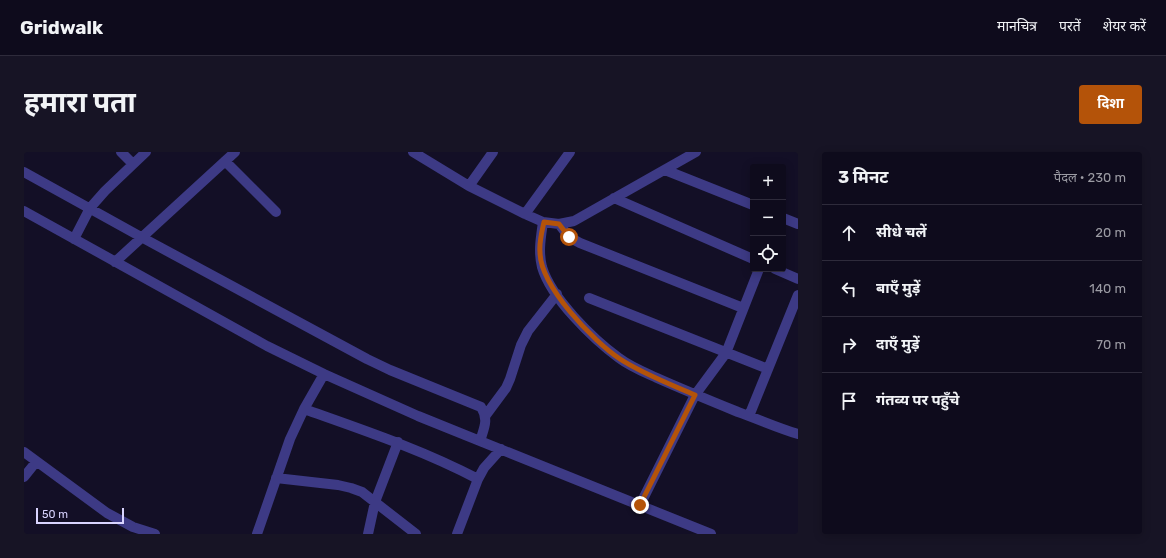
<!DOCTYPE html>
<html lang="hi">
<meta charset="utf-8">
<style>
:root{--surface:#0e0b1c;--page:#171425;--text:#f1f3f6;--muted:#9b9ba3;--line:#2e2b3b;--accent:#b45309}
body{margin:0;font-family:Rubik,"Noto Sans Devanagari",sans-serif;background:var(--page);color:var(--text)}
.controls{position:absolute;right:12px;top:12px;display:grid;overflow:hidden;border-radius:4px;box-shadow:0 2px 10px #0003}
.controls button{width:36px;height:36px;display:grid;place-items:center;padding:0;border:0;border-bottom:1px solid var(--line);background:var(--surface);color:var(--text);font:20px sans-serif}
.scale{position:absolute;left:12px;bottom:10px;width:88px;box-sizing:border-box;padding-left:4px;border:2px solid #d9d4ff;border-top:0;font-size:11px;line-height:14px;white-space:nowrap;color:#d9d4ff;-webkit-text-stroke:3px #130f26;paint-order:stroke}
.stop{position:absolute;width:12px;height:12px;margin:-9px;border:3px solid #b45309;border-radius:50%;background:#fff}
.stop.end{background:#b45309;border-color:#fff;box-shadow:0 1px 4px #0008}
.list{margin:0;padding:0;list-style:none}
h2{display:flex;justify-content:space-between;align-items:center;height:52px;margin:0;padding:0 16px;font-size:17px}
h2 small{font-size:13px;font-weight:400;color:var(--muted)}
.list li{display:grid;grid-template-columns:26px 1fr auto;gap:12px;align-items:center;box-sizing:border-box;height:56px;padding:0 16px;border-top:1px solid var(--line)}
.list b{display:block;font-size:15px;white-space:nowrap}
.list em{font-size:13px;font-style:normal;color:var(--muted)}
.icon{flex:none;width:22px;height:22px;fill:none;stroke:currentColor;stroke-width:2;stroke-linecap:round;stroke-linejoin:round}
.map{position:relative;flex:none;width:774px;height:382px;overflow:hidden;border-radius:4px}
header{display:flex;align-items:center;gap:24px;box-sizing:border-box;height:56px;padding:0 20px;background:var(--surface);border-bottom:1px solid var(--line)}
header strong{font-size:19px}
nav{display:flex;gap:22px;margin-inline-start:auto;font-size:14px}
.intro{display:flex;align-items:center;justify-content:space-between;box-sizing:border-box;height:96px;padding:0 24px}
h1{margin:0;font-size:28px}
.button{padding:10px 18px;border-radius:4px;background:var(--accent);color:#fff;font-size:14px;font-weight:700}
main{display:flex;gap:24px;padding:0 24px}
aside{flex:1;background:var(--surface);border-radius:4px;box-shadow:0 2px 10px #0003}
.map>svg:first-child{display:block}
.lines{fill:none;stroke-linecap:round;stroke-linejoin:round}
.street{stroke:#3d3a85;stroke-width:10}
.route{stroke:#b45309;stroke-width:5}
</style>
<header>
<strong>Gridwalk</strong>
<nav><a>मानचित्र</a><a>परतें</a><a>शेयर करें</a></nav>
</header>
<div class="intro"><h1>हमारा पता</h1><a class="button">दिशा</a></div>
<main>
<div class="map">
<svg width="774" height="382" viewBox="0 0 774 382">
<rect width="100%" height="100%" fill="#130f26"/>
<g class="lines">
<path class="street" d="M97 0 109 12
M389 0 445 34 501 62 519 70 535 72 550 69 672 0
M201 9 252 60
M641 18 729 53
M0 20 119 86 343 207 366 218 457 255C465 268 460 276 456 289
M445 34 469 0
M590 46 729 107
M0 59 243 194 300 222 394 264 687 382
M501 62 546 0
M759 66 774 72
M519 70C517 85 514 99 518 115 527 146 569 187 595 206 607 215 620 220 633 226 660 238 687 249 714 260 734 267 754 276 774 282
M535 72 545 85 556 91 719 156
M50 87 66 56 81 39 122 0
M91 110 211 0
M751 117 774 127
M565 146 744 217
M280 257C339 278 399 298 454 327
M462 263 482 236 486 227 497 193 504 179 533 142
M725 264 774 143
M0 300 83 361 109 375 131 382
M0 325 12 310
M252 326 314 333 327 336 338 340 392 382
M616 353 671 243 702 201 735 117
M233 382 266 287 280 257 300 222
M344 382 351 350 374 290
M433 382 454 327 460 316 477 297"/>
</g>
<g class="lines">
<path class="route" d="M545 85 535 72 520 70C518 79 515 90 516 100 516 134 569 189 596 207 619 222 646 232 671 243L616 353"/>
</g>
</svg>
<div class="controls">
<button>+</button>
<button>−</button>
<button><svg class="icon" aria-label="locate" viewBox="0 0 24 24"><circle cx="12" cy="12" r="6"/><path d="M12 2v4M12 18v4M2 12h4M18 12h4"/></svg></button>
</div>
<div class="scale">50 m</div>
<div class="stop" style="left:545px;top:85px"></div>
<div class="stop end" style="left:616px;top:353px"></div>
</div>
<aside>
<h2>3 मिनट<small>पैदल · 230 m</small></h2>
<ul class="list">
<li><svg class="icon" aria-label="ahead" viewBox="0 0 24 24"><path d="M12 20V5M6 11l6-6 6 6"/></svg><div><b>सीधे चलें</b></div><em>20 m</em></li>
<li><svg class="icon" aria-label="left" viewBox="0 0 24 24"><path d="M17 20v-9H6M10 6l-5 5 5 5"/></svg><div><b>बाएँ मुड़ें</b></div><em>140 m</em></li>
<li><svg class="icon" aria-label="right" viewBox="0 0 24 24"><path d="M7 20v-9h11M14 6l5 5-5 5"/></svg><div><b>दाएँ मुड़ें</b></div><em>70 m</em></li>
<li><svg class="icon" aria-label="arrive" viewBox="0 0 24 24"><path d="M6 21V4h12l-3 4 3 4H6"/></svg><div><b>गंतव्य पर पहुँचे</b></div></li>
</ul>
</aside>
</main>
